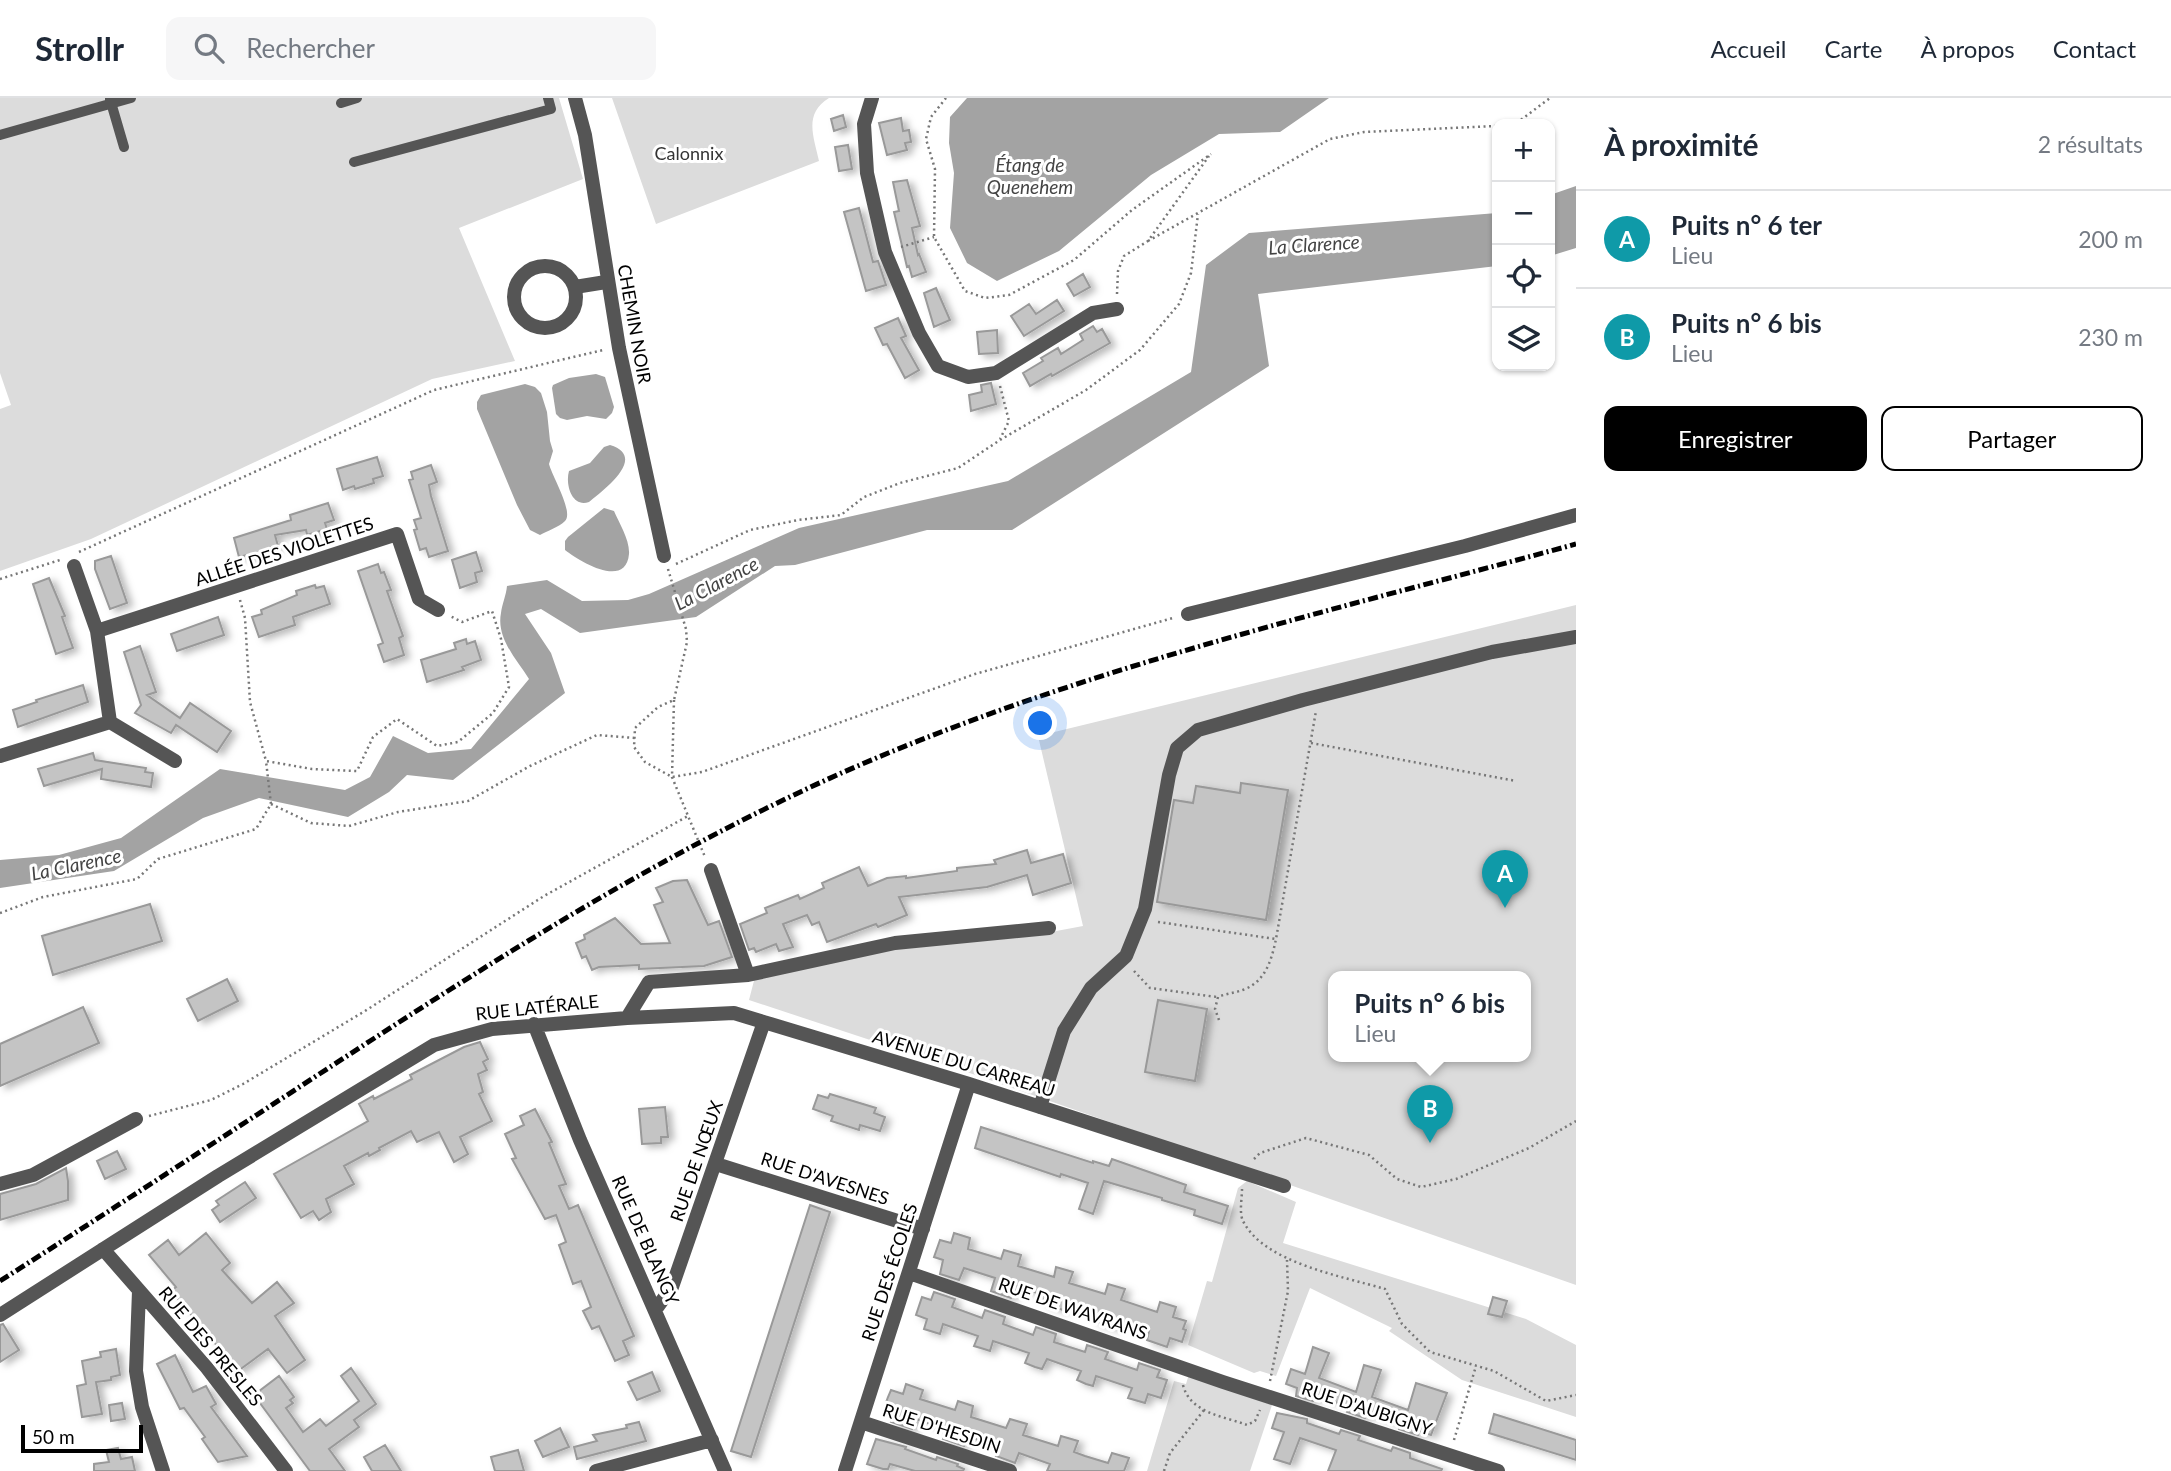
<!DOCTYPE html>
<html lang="fr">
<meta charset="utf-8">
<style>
:root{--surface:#fff;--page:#f6f6f7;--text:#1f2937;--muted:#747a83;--line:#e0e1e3;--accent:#000}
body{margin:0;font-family:Lato,sans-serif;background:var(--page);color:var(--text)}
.controls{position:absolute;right:21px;top:21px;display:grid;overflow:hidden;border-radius:14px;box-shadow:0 2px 5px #0004}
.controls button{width:63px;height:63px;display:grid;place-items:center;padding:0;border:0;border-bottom:2px solid var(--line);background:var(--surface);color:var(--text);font:35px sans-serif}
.scale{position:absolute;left:21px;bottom:18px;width:122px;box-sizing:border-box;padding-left:7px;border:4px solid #000;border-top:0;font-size:19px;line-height:24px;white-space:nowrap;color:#000;-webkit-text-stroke:5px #fff;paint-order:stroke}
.you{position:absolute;left:1041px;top:626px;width:24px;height:24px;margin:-18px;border:5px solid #fff;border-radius:50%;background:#1a73e8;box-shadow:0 0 0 10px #1a73e833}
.badge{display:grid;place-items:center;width:46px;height:46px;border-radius:50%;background:var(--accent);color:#fff;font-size:23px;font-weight:700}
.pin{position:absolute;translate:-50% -58px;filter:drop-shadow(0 2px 4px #0008)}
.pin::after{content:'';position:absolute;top:37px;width:24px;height:21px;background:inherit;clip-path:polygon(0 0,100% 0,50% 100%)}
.popup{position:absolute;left:1328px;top:873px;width:203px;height:91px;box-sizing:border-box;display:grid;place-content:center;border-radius:14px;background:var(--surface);filter:drop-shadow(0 2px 5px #0005);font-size:23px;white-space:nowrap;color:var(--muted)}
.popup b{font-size:26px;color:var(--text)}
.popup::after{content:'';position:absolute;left:50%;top:100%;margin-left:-14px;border:14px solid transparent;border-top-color:var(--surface)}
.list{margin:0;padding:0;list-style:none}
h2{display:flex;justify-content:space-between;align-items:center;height:91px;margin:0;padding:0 28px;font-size:30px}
h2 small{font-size:23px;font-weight:400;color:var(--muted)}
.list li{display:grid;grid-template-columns:46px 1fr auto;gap:21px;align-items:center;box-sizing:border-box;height:98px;padding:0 28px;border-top:2px solid var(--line)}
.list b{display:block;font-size:26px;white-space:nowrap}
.list p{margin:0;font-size:23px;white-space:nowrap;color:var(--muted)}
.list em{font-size:23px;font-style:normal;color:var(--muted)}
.actions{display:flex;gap:14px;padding:21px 28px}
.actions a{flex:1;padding:16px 0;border:2px solid var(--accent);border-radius:14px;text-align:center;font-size:24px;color:var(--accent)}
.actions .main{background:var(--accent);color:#fff}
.icon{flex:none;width:38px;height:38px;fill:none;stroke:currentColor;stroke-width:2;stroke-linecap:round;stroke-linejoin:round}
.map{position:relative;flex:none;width:1576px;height:1373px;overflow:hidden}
header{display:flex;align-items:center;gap:42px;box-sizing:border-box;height:98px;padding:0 35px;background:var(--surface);border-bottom:2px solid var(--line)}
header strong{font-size:33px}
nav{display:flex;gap:38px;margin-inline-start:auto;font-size:24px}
.search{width:490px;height:63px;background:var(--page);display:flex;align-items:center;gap:18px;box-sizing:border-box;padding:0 24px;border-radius:14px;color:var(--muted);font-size:26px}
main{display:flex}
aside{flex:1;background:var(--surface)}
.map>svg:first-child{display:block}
.green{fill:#dcdcdc;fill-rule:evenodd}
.water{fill:#a3a3a3}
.building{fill:#c4c4c4;stroke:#999;stroke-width:2;filter:url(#shadow)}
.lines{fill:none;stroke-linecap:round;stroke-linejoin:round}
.path{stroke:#777;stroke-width:2.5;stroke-dasharray:2 3.5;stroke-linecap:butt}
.service{stroke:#555;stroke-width:10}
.minor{stroke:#555;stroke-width:14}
.rail{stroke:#000;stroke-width:5;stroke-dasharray:10 3.5 2 3.5;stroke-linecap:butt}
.labels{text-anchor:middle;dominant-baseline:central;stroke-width:6;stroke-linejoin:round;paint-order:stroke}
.park-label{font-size:18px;fill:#333;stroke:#fff}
.street-label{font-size:18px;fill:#000;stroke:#fff}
.water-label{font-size:19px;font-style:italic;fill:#444;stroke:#fff}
</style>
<header>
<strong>Strollr</strong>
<div class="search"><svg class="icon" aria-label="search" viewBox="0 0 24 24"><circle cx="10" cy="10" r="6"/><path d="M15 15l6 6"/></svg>Rechercher</div>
<nav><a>Accueil</a><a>Carte</a><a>À propos</a><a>Contact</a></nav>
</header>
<main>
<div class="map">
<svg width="1576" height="1373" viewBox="0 0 1576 1373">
<defs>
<filter id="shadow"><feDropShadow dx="5.5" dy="3" stdDeviation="3.5" flood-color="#0004"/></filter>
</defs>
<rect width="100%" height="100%" fill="#fff"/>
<path class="green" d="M0 0H559L583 81 459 130 515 263 432 281 91 441 0 473V311L11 307 0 275Z
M612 0H829C803 16 814 39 819 63L656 126Z
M1576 507V1187L964 973 749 902 756 875 892 839 1051 834 1083 828 1038 638ZM1334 879H1526V959H1334Z
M1247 1083 1296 1104 1283 1145 1526 1221 1576 1247V1319L1462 1282 1389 1233 1392 1230 1310 1190 1276 1278 1260 1273 1254 1275 1188 1247 1207 1183 1212 1184 1238 1090Z
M1189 1276 1272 1307 1250 1373H1147L1174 1283 1186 1286Z"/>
<path class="water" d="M967 0H1329L1280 34 1219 36 1151 77 1059 153 997 183 967 165 950 130 954 75 949 45 950 19Z
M1576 88V150L1550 158V97Z
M1497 115V168L1258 196 1269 268 1012 432H927L795 467 775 468 696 519 580 535 541 511 525 516 551 555 565 595 453 682 407 677 389 694 348 719 259 700 203 720 114 773 0 790V762L59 757 121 740 220 671 345 692 370 679 393 638 428 655 471 651 529 581C517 562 496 540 501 515 502 506 506 498 507 488L547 482 582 503 628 502 649 496 799 430 1008 383 1191 274 1206 167 1249 135Z
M596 276 605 279 614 309 612 315 606 321 587 318 567 322 560 320 556 316 552 290 553 287 569 280Z
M525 286 535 289 541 295 547 314 550 343 553 353 549 366C552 378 574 414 565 423 559 429 547 433 540 437L530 432 517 407 477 311V304L481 297Z
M610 347C649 359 602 393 589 404 572 410 565 387 569 373L590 365 604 349Z
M604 410 614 413C619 425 630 442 629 456 626 491 580 464 565 452V443L568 439Z"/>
<path class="building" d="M843 17 846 29 834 33 831 21Z
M901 20 903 33 909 32 911 44 905 45 907 52 887 57 879 25Z
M848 47 852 71 839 73 835 49Z
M907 82 920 128 912 130 918 157 919 156 926 174 912 179 909 168 907 169 894 114 899 113 893 84Z
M859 110 873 164 878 163 886 187 866 193 844 114Z
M1083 176 1090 189 1074 198 1067 186Z
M936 190 950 222 934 229 924 195Z
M1057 202 1064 213 1024 238 1011 218 1029 206 1036 216Z
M898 220 906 238 901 240 919 272 905 280 887 246 883 247 875 230Z
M1093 228 1097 234 1102 231 1110 245 1052 278 1051 276 1030 288 1023 275 1043 263 1041 260 1058 250 1061 256 1083 242 1080 236Z
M997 232 998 255 979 256 977 234Z
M991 285 996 306 971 313 969 297 982 294 981 287Z
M377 359 383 378 373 381 374 385 355 391 354 388 343 392 337 371Z
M431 367 437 384 429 387 431 398 448 453 429 459 426 450 420 452 414 432 417 431 414 422 421 420 409 382 413 381 411 374Z
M328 405 334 422 325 425 327 431 307 437 306 432 275 437 278 448 269 450 271 455 252 460 251 456 239 459 234 440 291 422 290 417Z
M476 454 482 473 475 475 477 484 460 490 452 462Z
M111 458 127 505 110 511 95 471V463Z
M378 466 381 475 384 474 391 492 387 493 403 538 399 540 404 557 384 564 378 547 383 545 358 473Z
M49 480 65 518 62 519 73 550 56 556 33 486Z
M315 487 316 490 324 488 330 506 293 519 295 527 259 539 252 519 262 516 261 512 297 497 296 493Z
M218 519 224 537 177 553 171 536Z
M466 541 467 546 475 543 481 562 462 569 464 572 427 584 421 562 456 551 454 545Z
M140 548 156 594 147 597 180 620 190 605 231 633 217 654 176 627 171 635 135 615 141 607 124 554Z
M83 587 88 604 18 629 13 612 37 604 36 602Z
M93 655 95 662 146 670 145 674 153 675 151 689 101 681 102 671 44 688 38 671Z
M1241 685 1288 692 1266 822 1157 804 1174 702 1193 705 1196 688 1240 695Z
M1027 752 1031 765 1063 756 1071 785 1033 797 1027 777 987 789 899 799 907 817 878 829 876 826 827 844 819 824 812 827 807 817 783 826 793 849 779 853 776 846 756 854 754 850 749 852 740 826 767 815 765 810 798 797 800 801 824 790 822 785 859 769 868 788 887 780 906 778V780L957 773V770L996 766 994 762Z
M687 782 708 827 719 823 732 859 704 868 639 871V867L599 869 592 872 586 858 582 860 576 845 585 841 584 837 615 820 641 846 670 845 654 807 663 804 656 790 673 783Z
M150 806 162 843 53 877 42 838Z
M227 881 238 903 198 923 187 901Z
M1158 902 1207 911 1195 983 1145 974Z
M83 909 99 945 0 988V946Z
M480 944 488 961 483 964 487 972 478 976 483 994 479 996 492 1023 460 1039 468 1056 454 1064 439 1034 417 1044 411 1033 379 1050 380 1052 369 1058 368 1055 344 1068 354 1086 326 1101 331 1114 319 1122 313 1113 301 1120 274 1076 368 1023 359 1006 373 998 374 1001 412 981 410 977 464 949Z
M830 996 876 1010 874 1015 885 1019 880 1033 860 1027 859 1032 831 1023 833 1018 813 1011 818 997 828 1000Z
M665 1009 668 1039H661V1045L642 1046 639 1011Z
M535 1011 552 1044 549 1045 566 1086 559 1088 569 1111 578 1107 634 1238 623 1243 629 1257 615 1263 599 1228 592 1231 583 1213 591 1209 581 1183 573 1186 568 1172 559 1147 566 1144 556 1117 545 1121 512 1061 516 1060 505 1036 524 1027 520 1018Z
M981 1029 1093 1065V1063L1109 1068 1112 1061 1186 1087 1184 1094 1228 1108 1222 1126 1194 1117 1195 1112 1162 1102V1100L1104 1083 1093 1116 1079 1111 1088 1085 1061 1076 1060 1079 975 1050Z
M117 1053 126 1071 105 1081 97 1063Z
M66 1070 68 1083V1102L0 1122V1096L36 1086Z
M245 1084 256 1100 220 1124 212 1112 219 1107 216 1103Z
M810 1107 830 1114 751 1359 731 1353Z
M206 1135 230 1165 222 1172 252 1205 277 1184 294 1205 275 1218 305 1262 287 1275 268 1251 238 1273 171 1193 176 1189 149 1157 168 1142 179 1157Z
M954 1135 970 1140 968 1151 1001 1161 1004 1152 1021 1157 1018 1168 1054 1179 1056 1169 1073 1174 1069 1185 1105 1196 1108 1186 1125 1191 1121 1202 1157 1214 1160 1204 1176 1209 1173 1219 1186 1223 1183 1231 1186 1232 1182 1244 1170 1240 1167 1249 1147 1242 1149 1233 1118 1222 1115 1230 1094 1223 1097 1215 1066 1204 1063 1212 1054 1209 1043 1205 1045 1198 1015 1187 1011 1200 991 1193 995 1180 964 1170 959 1182 940 1176 943 1162 934 1159 940 1142 951 1145Z
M934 1194 955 1201 952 1209 982 1220 985 1212 1005 1219 1003 1226 1033 1237 1036 1229 1056 1236 1054 1244 1085 1254 1087 1247 1108 1254 1105 1261 1137 1272 1139 1265 1160 1272 1157 1279 1167 1282 1161 1300 1148 1296 1145 1305 1128 1300 1132 1290 1096 1278 1093 1288 1086 1286 1077 1282 1081 1273 1047 1261 1042 1271 1035 1269 1025 1265 1029 1255 993 1243 990 1253 984 1251 974 1248 978 1238 943 1226 940 1236 924 1231 927 1221 916 1217 922 1199 931 1202Z
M1493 1199 1507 1203 1502 1219 1488 1216Z
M3 1226 19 1252 0 1264V1227Z
M1313 1249 1329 1255 1319 1280 1356 1294 1364 1267 1381 1272 1372 1299 1408 1312 1416 1285 1447 1295 1431 1337 1419 1333 1418 1337 1399 1331 1400 1326 1367 1315 1365 1320 1347 1314 1349 1309 1316 1297 1313 1303 1296 1298 1297 1290 1286 1286 1291 1271 1305 1276Z
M116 1251 120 1277 111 1279V1282L96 1284 102 1316 82 1319 77 1288 86 1286 82 1263 101 1259 100 1254Z
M175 1257 193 1294 206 1288 216 1306 211 1309 247 1358 218 1364 202 1341 205 1339 184 1310 180 1311 157 1266Z
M351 1270 376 1306 354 1322 359 1329 329 1351 345 1373H310L254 1297 279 1278 294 1299 290 1302 293 1305 286 1310 303 1334 320 1321 326 1328 359 1303 341 1278Z
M652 1274 660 1293 637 1302 628 1284Z
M906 1286 923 1292 920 1301 955 1312 958 1303 973 1308 971 1319 1006 1330 1010 1321 1027 1326 1023 1337 1058 1348 1061 1338 1078 1343 1074 1354 1085 1358 1108 1365 1112 1355 1129 1360 1124 1373H1047L1050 1366 1019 1355 1015 1365 996 1358 999 1349 967 1338 964 1348 943 1341 947 1331 915 1321 912 1331 891 1324 895 1314 884 1310 888 1299 891 1292 903 1296Z
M122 1305 125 1321 111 1323 109 1307Z
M1277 1315 1307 1321V1325L1339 1336 1341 1332 1360 1338 1358 1342 1391 1353 1393 1349 1410 1355V1360L1442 1371 1441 1373H1328L1336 1352 1300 1340 1290 1366 1274 1361 1284 1334 1272 1330Z
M1494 1316 1576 1342V1362L1489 1335Z
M639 1324 646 1343 577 1361 574 1349 597 1343 593 1337 627 1330 626 1327Z
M560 1330 569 1349 543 1359 535 1343Z
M876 1341 906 1349 905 1351 936 1362 937 1359 958 1366 957 1368 964 1371 963 1373H915L890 1366 888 1371H883L867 1366Z
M385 1347 401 1373H372L364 1359Z
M118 1350 121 1361 132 1359 135 1373H94V1366L109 1364 106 1352Z
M518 1352 524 1373H495L491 1359Z"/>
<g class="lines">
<path class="path" d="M946 0 931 19 926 41 935 71 934 139 965 193 985 200 1009 197 1074 162 1132 112 1211 56
M1505 26 1522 21 1550 0
M1148 143 1330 41 1364 34 1497 28
M901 149 934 139
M1117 196 1118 173 1124 158 1148 143 1209 58
M1000 288 1009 323 1000 341
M79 454 434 292 603 252
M676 466 750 432 798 422 841 417 864 399 900 385 958 370 1000 342 1086 292 1140 252 1179 206 1191 175 1198 116
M668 471 686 531 687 544 674 602 658 609 635 630 634 649 645 664 672 679 702 674 975 576 1173 520
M0 481 60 462
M240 502 245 520 250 604 266 663
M674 602 672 679 705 759
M1311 645 1516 683
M271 706 311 725 349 728 398 714 468 703 530 668 597 637 635 640
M0 815 43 799 137 781 158 761 256 731 271 706 266 663 312 671 357 673 373 639 397 621 437 648 458 644 493 615 509 589 501 541 492 513 462 524 450 518
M1158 824 1276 841 1316 613
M1134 873 1150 890 1217 899
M1219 922 1215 911 1218 899C1227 895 1236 895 1245 891 1266 883 1272 860 1276 841
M149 1018 211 1002 243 986 365 913 544 798 688 718
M1254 1061 1260 1055 1306 1040 1369 1057 1397 1081 1421 1089 1456 1081 1529 1050 1576 1023
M1242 1091C1242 1101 1239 1115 1243 1123 1264 1165 1342 1178 1385 1191L1402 1226 1430 1254 1494 1273 1546 1303 1576 1297
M1270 1283 1288 1193 1287 1162
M1183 1287C1190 1315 1223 1318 1247 1327L1255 1323 1260 1312
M1454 1342 1476 1268
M1164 1373 1170 1355 1204 1312"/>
<path class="service" d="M110 1 124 49
M341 5 357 0
M0 37 131 0
M354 64 551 11 548 0"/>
<path class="minor" d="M575 0 585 37 619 250 664 458
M872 0 864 26 867 75 885 154 919 235 938 268 968 279 996 275 1093 215 1117 211
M514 199a31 31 0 1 1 62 0a31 31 0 1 1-62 0Z
M575 189 606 184
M1188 516 1465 448 1576 417
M97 533 397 436 419 501 438 512
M110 624 175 663
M0 658 110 624 97 533 74 468
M711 772 748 877
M627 920 734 915 969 986 1284 1088
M534 926 580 1042 725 1373
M1040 1009 1064 933 1091 890 1126 858 1145 811 1169 677 1177 650 1198 632 1303 602 1492 554 1576 539
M716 1066 923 1131
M0 1086 33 1077 136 1021
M103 1151 207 1270 286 1373
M909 1175 1223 1284 1498 1373
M139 1193 136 1273 142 1309 163 1373
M656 1211 672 1189 764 924
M0 1217 218 1078 434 947 492 931 627 920 649 884 748 877 895 845 1049 830
M861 1324 1010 1373
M596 1373 712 1342
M845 1373 969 986"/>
<path class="rail" d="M0 1183C124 1104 247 1023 370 943 521 845 672 751 837 677 1073 572 1328 514 1576 446"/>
</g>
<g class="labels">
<g class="park-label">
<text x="689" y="55">Calonnix</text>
</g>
<g class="street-label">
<text transform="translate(635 226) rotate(80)">CHEMIN NOIR</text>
<text transform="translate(284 453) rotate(-18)">ALLÉE DES VIOLETTES</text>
<text transform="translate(537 909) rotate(-6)">RUE LATÉRALE</text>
<text transform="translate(964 965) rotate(17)">AVENUE DU CARREAU</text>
<text transform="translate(696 1063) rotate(-71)">RUE DE NŒUX</text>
<text transform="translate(825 1080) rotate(18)">RUE D'AVESNES</text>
<text transform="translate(646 1142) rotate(66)">RUE DE BLANGY</text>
<text transform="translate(889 1174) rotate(-72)">RUE DES ÉCOLES</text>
<text transform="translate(1073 1210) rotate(19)">RUE DE WAVRANS</text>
<text transform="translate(211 1248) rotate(50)">RUE DES PRESLES</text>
<text transform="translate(1367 1310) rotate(18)">RUE D'AUBIGNY</text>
<text transform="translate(942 1330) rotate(18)">RUE D'HESDIN</text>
</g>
<g class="water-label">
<text x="1030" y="66">Étang de<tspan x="1030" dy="22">Quenehem</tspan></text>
<text transform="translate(1314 146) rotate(-4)">La Clarence</text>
<text transform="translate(716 485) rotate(-28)">La Clarence</text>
<text transform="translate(76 766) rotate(-12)">La Clarence</text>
</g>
</g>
</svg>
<div class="controls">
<button>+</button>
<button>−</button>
<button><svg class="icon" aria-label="locate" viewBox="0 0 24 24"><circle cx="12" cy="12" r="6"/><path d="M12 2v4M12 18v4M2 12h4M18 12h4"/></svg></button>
<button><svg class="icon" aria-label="layers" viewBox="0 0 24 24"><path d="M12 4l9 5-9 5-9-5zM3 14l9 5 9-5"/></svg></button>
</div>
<div class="scale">50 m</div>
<div class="you"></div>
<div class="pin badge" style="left:1505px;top:810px;background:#0f9aa8">A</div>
<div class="pin badge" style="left:1430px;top:1045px;background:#0f9aa8">B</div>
<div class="popup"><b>Puits n° 6 bis</b>Lieu</div>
</div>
<aside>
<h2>À proximité<small>2 résultats</small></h2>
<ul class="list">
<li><span class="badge" style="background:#0f9aa8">A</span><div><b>Puits n° 6 ter</b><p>Lieu</p></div><em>200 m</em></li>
<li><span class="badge" style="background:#0f9aa8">B</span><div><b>Puits n° 6 bis</b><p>Lieu</p></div><em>230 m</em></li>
</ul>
<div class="actions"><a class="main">Enregistrer</a><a>Partager</a></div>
</aside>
</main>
